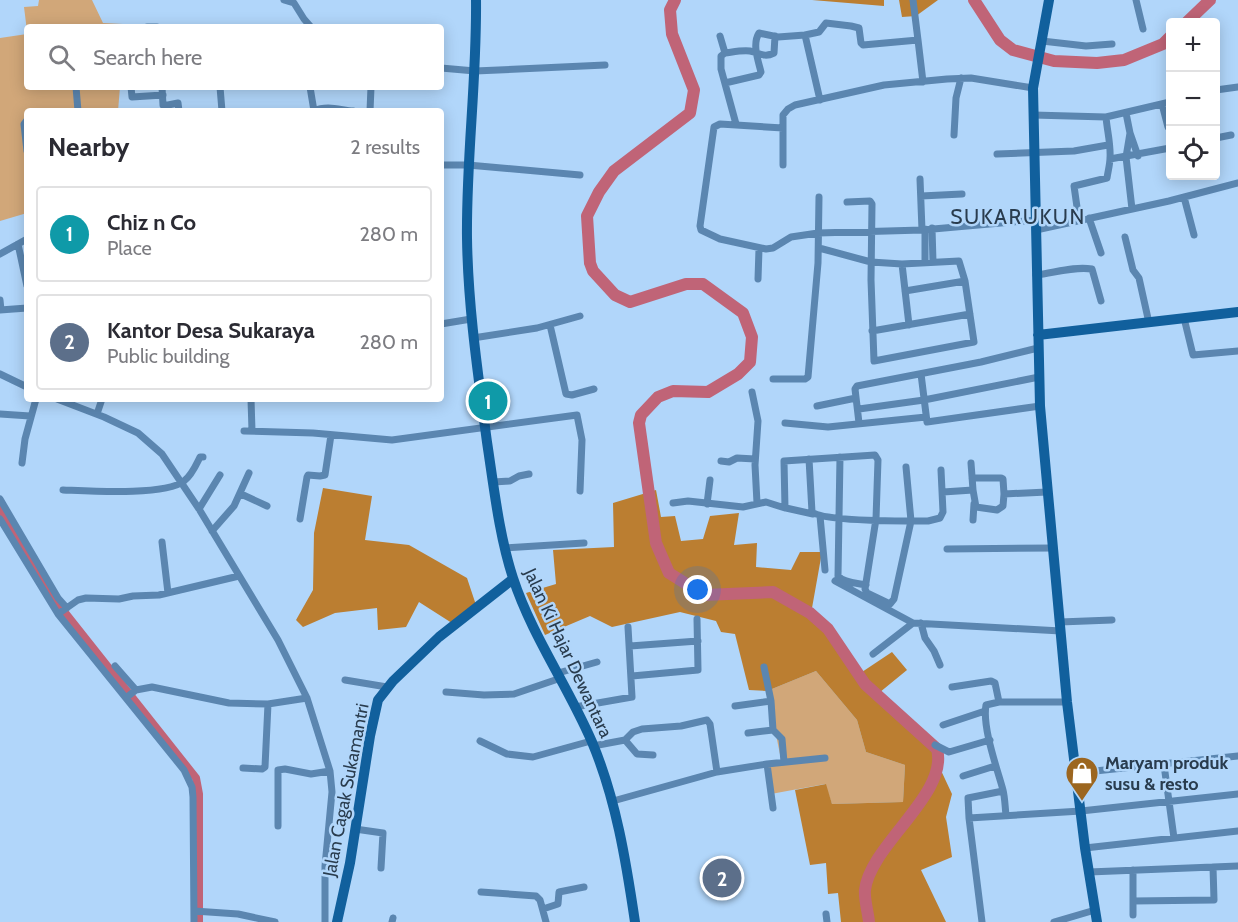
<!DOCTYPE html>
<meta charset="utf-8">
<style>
:root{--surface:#fff;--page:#f2f2f3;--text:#2b2b33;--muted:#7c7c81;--line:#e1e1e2;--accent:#1a73e8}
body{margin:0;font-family:Cabin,sans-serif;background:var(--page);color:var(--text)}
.controls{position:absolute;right:18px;top:18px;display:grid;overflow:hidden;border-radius:6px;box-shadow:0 3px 15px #0003}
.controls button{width:54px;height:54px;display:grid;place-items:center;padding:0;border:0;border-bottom:2px solid var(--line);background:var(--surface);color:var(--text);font:30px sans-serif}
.you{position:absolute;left:698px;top:590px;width:21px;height:21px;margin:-15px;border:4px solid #fff;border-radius:50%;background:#1a73e8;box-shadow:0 0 0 9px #1a73e833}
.badge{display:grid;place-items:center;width:39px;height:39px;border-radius:50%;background:var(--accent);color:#fff;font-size:20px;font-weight:700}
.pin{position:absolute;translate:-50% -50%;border:3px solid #fff;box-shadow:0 2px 6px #0006}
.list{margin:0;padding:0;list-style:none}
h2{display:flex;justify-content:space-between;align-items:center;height:78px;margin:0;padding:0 24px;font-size:26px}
h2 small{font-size:20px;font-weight:400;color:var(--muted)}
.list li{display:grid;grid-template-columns:39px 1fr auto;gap:18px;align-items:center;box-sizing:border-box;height:96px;margin:0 12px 12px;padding:0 12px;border:2px solid var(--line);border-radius:6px}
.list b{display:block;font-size:22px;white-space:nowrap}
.list p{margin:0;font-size:20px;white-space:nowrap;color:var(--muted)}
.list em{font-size:20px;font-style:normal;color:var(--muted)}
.icon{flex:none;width:33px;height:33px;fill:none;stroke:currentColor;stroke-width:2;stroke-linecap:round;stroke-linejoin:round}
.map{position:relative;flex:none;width:1238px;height:922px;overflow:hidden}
.search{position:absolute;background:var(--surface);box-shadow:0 3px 15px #0003;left:24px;top:24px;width:420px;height:66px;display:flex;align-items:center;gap:15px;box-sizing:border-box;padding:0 21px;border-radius:6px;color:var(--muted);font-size:22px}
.panel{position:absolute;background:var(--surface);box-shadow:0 3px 15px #0003;left:24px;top:108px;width:420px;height:294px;border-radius:6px}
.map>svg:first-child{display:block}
.green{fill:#d1a779}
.forest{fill:#bb7e31}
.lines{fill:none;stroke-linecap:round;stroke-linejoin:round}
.canal{stroke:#c06477;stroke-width:8}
.river{stroke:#c06477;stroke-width:12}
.street{stroke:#5b86b0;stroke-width:7}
.secondary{stroke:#11609d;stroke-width:10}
.labels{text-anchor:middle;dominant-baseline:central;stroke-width:5;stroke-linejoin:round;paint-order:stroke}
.street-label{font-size:18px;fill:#293c4e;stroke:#b1d6fa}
.poi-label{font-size:18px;font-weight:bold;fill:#293c4e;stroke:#b1d6fa;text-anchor:start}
.quarter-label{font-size:21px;letter-spacing:1.5px;fill:#293c4e;stroke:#b1d6fa}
</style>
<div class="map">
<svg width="1238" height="922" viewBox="0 0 1238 922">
<rect width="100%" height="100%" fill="#b1d6fa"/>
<path class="green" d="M39 0H92L103 23 123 24V27H27V31L24 7 38 6Z
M27 34V87H120L118 111H27V213L0 221V38Z
M816 671 857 720 866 752 905 765 903 802 832 804 825 784 771 794 767 767 782 764 767 691Z"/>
<path class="forest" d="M812 0H884V6Z
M899 0H938L916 16 902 17Z
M323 488 372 496 365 540 409 545 467 578 476 605 455 625 419 602 406 627 378 630 377 608 335 613 303 627 296 620 313 590 314 533Z
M656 490 661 517 675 516 681 541 703 539 710 516 739 513 734 545 757 543 756 567 791 570 800 552H822L812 608 846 654 856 676 892 652 907 670 874 697 924 734 952 794 946 817 952 857 921 870 946 922H841L838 893 828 894 826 863 810 865 795 790 826 784 832 804 903 802 905 765 866 752 857 720 816 671 767 691 749 690 735 634 721 632 716 621 680 612 612 627 590 616 545 635 526 593 556 584 553 550 614 547 613 503Z"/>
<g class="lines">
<path class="canal" d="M0 509 51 595 196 778 199 794V922"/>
<path class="river" d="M675 0 670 10 672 34 694 90 690 113 614 171 599 192 587 216 590 263 593 271 615 295 630 302 686 284H703L743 313 752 337 750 362 738 374 708 392 673 391 658 397 641 415 639 423 656 543 669 573 704 595 773 592 810 613 828 629 865 684 937 749C949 794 870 845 865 890 864 899 868 912 869 922
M974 0 1000 40 1013 50 1054 61 1097 63 1124 60 1163 44 1170 37
M1187 22 1210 0"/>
<path class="street" d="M284 0 294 3 304 19 311 27
M913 0 918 40
M1136 0 1143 29
M147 27H157
M720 36 725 53 721 56V69L736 124
M1042 41 1086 46 1112 44
M725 53C733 52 742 50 750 51 760 53 764 58 774 53L775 36
M441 68 475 71 605 65
M725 83 759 75 761 72C758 60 752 44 759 33L778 37 805 35
M76 87 78 111
M131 87 132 97 163 95
M162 87 163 105H168L169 111
M220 87 222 111
M310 87 314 111C327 105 340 110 353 111
M1216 90 1238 87
M820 100 805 35 819 32 826 23 851 26 859 28 861 43 863 45 918 40 923 82
M1162 104 1168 127
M168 105 178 103 179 111
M370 111 371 87
M1126 113 1130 133 1126 157 1132 209
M1033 115 1106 117 1170 102
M27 120 24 124 27 151
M783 128 720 124 714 127 700 226 701 230 720 239 766 249 773 248 791 237 818 233 922 230 1036 220
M1130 133 1138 156
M954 135 956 98 961 78
M1216 138 1231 135
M997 154 1074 151 1108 145
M1110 159 1170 148
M441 165H468L580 175
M783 165V115L788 109 795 105 884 85 947 79 971 78 1033 88
M920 179 922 230
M921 196 962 194
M1184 197 1194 235
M1089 218 1101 253
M1079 221 1074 186 1107 178C1108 171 1110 164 1110 158 1111 145 1107 130 1106 117
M932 228 933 262
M925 229V262
M1036 230 1169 201 1238 183
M1125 237 1133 270 1139 278 1149 323
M18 244 27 286
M819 248 871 262 902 264 959 261 965 281 974 342 874 361 871 280 872 204 870 201 847 202
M0 254 27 239
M902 264 909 325
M1036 275C1054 273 1074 266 1092 269L1101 301
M758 279 759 249
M905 291 965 281
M0 300 1 310
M0 310 27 308
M1184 318 1193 355 1238 351
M441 324 471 319
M550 325 566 394 572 395 594 389
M872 331 970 314
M473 338 537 328 580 316
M0 374 27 387
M921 374 927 422 1040 406
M773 379H805L808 377 818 263 819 197
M752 392 758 421 755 465 757 503
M57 399 104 417 138 433 162 454 199 509 278 640 307 698 330 771 332 792 325 866V922
M251 399 252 431
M817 406 856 398
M859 409 924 400 1039 377
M0 414 30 416
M97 414 102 399
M785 423 828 427 926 417
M859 423 855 389 857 386 981 362 1038 348
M244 431 313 433 392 440 577 415 582 440 580 491
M840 457 838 576C844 583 857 583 866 585
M809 459 812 512C825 522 907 521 928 521L940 518 943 512 941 470
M721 461 729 462 737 458 755 459
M22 463 25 439 36 399
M971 463 973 490
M972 478H1001L1003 479 1004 494
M493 482 510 481 519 476 529 474
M63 490C89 491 165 496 184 481 192 475 196 465 200 457H203
M943 492 973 490 976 507 997 510 1003 506 1004 494 1047 492
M241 494 267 506
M0 499 58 598 67 608
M673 503 688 501 743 507 766 502 785 508 784 461 875 455 878 460 876 519 865 589 867 593 890 604 894 599 911 521 906 467
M707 504 710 480
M786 508 813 514
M199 509 220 475
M820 516 825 570
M0 519 58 614 184 770 192 787 193 797 194 922
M300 519 307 477 308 475 320 476 325 475 331 435
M973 520 974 504
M212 531 234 506 249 473
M162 542 168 593
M505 548 584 543
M947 549 1053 548
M835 581 913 623 1061 631
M58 614 78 600 86 598 119 599 133 596 159 595 239 576
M1060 622 1112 620
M921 623 925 638 934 651 940 665
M630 646 698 641
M873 654 913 623
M115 666 136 690
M764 667 771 701
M558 673 597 662
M632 676 698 670 697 619
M345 680 387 687
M952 687 991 681 995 683 999 702
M446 692 484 695 514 694 561 678
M127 697 136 690 152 687 229 703 268 704 307 698
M735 706 771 701 773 730 782 739 784 762
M575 707 632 697 628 627
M943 725 985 711
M748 733 773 730
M625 740 637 754 653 755
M480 741 507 754 533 757 591 741
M935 745 949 752 990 740
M593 746 625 740 633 732 642 729 681 726 707 720 710 724 717 772
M767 764 773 808
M1164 765 1174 838
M243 768 262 769 265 767 268 704
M1076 773 1238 756
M963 776 995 766
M613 801 717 772 767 764 825 758
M1006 815C1005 807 1005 798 1003 790 997 768 982 727 986 705L999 702H1067
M969 818 968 798 1003 791
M278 826V770L285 769 311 774 330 771
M355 829 383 833 381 868
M1085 848 1238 831
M1089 872 1238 866
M481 892 536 896 540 900 546 922
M1133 901V870
M543 909 558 904 559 892 584 887
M194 911 238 914 275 922
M826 914 827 922
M1133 915V901L1214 900 1213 867
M392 922 393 918
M982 922 969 818 1081 811 1238 794
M1054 922 1095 910"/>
<path class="secondary" d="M476 0C477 80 466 159 467 238 468 307 478 374 487 442 494 488 499 535 513 578 532 636 568 686 592 742 616 799 626 861 635 922
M1049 0 1033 88 1040 406 1067 702 1085 848 1097 922
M1038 335 1238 312
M337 922 350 863 370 736 378 700 393 681 439 637 513 579"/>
</g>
<defs>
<g id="shop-pin" transform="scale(1.725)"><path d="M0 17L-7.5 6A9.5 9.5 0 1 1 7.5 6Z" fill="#9c661f" stroke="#b1d6fa"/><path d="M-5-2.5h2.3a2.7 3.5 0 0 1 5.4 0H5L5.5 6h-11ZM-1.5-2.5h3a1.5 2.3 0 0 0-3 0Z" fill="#fff"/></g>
</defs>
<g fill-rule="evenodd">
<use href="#shop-pin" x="1082" y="773"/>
</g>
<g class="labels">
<g class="street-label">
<text transform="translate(568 653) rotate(65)">Jalan Ki Hajar Dewantara</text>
<text transform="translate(346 790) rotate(-79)">Jalan Cagak Sukamantri</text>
</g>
<g class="poi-label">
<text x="1105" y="763">Maryam produk<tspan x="1105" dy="21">susu &amp; resto</tspan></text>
</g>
<g class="quarter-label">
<text x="1018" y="216">SUKARUKUN</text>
</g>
</g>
</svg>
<div class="controls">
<button>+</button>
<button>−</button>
<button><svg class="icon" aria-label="locate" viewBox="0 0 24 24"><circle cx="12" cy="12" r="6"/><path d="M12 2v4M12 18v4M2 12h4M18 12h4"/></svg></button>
</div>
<div class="you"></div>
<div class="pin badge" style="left:488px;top:401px;background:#0f9aa8">1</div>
<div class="pin badge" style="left:722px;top:878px;background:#5c6f8a">2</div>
<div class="search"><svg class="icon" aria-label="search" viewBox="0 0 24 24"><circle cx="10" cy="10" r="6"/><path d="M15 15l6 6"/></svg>Search here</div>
<section class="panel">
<h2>Nearby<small>2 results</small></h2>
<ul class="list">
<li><span class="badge" style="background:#0f9aa8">1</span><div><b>Chiz n Co</b><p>Place</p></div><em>280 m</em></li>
<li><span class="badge" style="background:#5c6f8a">2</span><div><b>Kantor Desa Sukaraya</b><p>Public building</p></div><em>280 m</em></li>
</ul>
</section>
</div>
